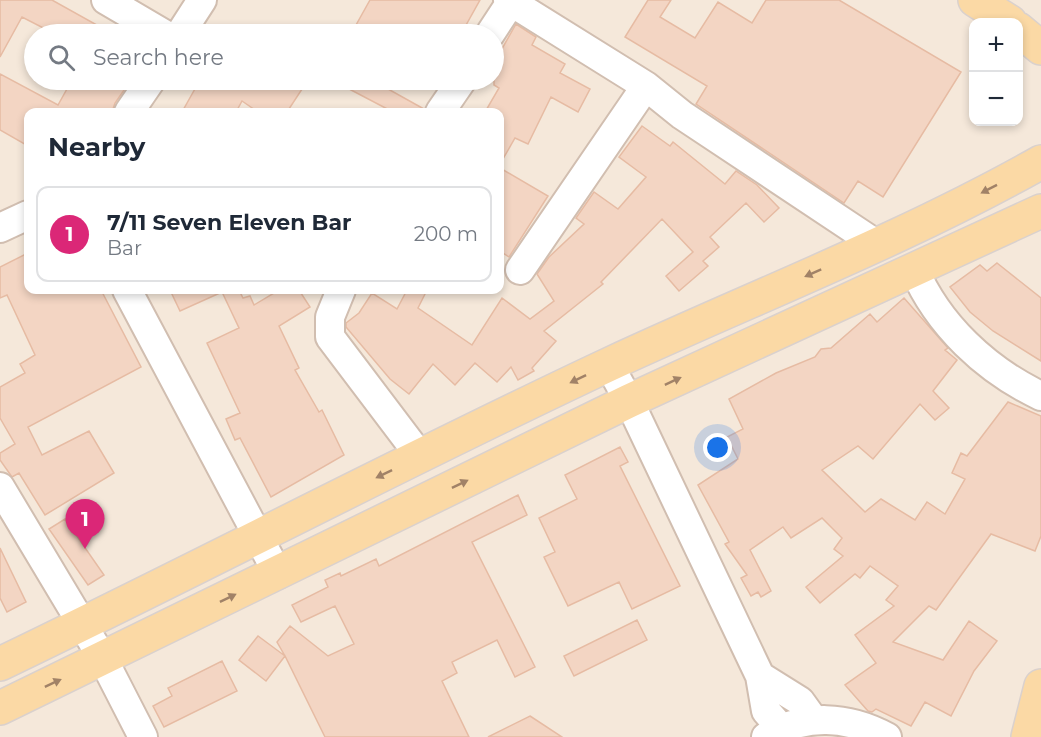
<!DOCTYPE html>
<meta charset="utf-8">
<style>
:root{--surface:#fff;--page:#f6f6f7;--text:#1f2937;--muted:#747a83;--line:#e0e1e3;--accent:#db2777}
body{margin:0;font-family:Montserrat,sans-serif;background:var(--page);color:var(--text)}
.controls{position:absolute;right:18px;top:18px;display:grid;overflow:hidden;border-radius:12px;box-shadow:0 3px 9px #0003}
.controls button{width:54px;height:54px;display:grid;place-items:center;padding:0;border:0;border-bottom:2px solid var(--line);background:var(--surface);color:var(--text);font:30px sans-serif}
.you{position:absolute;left:718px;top:448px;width:21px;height:21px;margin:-15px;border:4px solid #fff;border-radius:50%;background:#1a73e8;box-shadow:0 0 0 9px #1a73e833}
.badge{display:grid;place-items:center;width:39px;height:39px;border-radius:50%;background:var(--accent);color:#fff;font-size:20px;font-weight:700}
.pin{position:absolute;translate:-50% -50px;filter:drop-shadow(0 2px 3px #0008)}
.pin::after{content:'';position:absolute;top:32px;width:21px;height:18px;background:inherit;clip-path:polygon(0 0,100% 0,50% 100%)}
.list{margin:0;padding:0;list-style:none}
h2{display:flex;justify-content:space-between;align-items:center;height:78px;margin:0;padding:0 24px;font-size:26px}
h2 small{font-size:20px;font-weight:400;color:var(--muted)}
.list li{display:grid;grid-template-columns:39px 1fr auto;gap:18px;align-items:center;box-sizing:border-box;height:96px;margin:0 12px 12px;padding:0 12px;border:2px solid var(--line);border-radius:12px}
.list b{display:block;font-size:22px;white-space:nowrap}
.list p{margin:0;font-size:20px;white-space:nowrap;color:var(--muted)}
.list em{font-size:20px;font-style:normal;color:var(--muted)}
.icon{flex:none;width:33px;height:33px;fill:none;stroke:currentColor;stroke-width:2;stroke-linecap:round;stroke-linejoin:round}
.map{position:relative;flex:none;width:1041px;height:737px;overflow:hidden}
.search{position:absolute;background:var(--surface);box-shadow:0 3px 9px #0003;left:24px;top:24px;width:480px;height:66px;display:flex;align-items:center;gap:15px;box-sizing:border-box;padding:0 21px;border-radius:33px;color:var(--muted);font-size:22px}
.panel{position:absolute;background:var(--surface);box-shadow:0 3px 9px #0003;left:24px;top:108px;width:480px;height:186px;border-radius:12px}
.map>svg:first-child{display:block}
.residential{fill:#f5e8da;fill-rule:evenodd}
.building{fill:#f3d5c3;stroke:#e6bba3;stroke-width:1.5}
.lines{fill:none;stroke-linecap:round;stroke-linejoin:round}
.minor-casing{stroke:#d1beb0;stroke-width:32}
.major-casing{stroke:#dad1cd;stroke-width:36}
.minor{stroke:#fff;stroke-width:28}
.major{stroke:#fbd9a5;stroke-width:33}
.oneway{fill:#a18267}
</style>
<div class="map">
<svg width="1041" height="737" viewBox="0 0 1041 737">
<rect width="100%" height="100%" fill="#fdf6ec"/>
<path class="residential" d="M0 0H1041V737H0ZM974 22H1018V122H974ZM34 34H494V80H34ZM28 112H500V290H28Z"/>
<path class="building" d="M0 0H52L113 34H55L22 17 0 57Z
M370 0H480L461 34H351Z
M648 0H671L660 17 695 38 718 2 752 23 766 0H839L961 72 883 197 858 181 844 203 696 104 707 86 625 37Z
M516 24 536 37 532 45 565 64 560 73 590 89 578 112 551 97 528 144 515 138 500 164V112H485L499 88 494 85V63Z
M0 74 58 105 72 80H131L115 103 112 112H28V146L0 130Z
M200 80H308L287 112H258L242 101 236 112H182Z
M332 80H372L424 109V112H393Z
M642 126 670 146 673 142 725 184 736 171 757 185 779 208 764 222 746 203 710 237 719 247 703 261 708 266 679 291 666 276 693 252 662 219 601 282 603 284 544 331 556 341 532 368 534 371 518 380 511 367 497 382 475 363 455 385 433 364 409 394 390 379 346 327V323L359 313 372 293 397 309 407 290H427L418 308 472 345 502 298 530 319 554 301 537 274 549 257 584 224 576 218 594 192 618 209 646 177 619 157Z
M500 168 548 196 509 257 500 251Z
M28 253V290H101L141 367 28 427 42 455 89 431 114 473 45 515 19 473 12 477 0 460V453L15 444 0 418V387L25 373 20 364 35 355 7 295 0 298V267Z
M997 263 1041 298V361L993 331 970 312 950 287 980 265 987 271Z
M170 290H239L243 298 250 296 254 305 279 290H299L310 307 279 326 299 368 295 370 319 412 322 410 344 455 271 497 240 438 235 440 226 419 240 413 207 343 239 328 222 292 180 311Z
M904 298 948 348 945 350 957 360 933 391 949 408 935 420 920 404 873 459 858 446 822 470 865 512 881 499 915 520 927 502 945 514 965 479 952 473 961 453 967 456 1008 402 1041 416V536L1035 551 991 534 936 610 929 606 893 642 943 660 969 621 997 641 974 671 951 716 925 702 911 726 876 709 872 712 868 711 845 685 876 663 855 635 894 606 886 600 898 586 870 566 860 578 855 574 820 603 806 587 843 556 834 549 842 538 822 518 791 538 783 527 750 550 771 591 761 597 758 592 751 596 741 578 747 575 725 544 729 542 698 485 738 459 727 437 743 429 729 399 776 373 815 357 821 349 831 348 870 314 877 322Z
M620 447 628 462 620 466 680 586 632 609 619 582 568 606 544 557 555 552 539 518 577 499 565 475Z
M518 495 527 515 472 542 535 667 515 677 497 640 452 662 457 673 442 681 469 737H325L285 656 266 681 239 660 258 636 285 656 277 642 290 626 328 656 354 644 335 606 301 622 292 605 328 587 325 580 340 573 341 576 376 559 379 566Z
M65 519 104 575 88 585 49 529Z
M0 548 26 602 7 612 0 598Z
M637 620 647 640 574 676 564 656Z
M222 661 237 691 164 727 153 706 172 696 168 688Z
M530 716 562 737H488Z"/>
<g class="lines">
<g class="minor-casing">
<path id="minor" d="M106 0 164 34
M508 0 646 86 682 115 876 244
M180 34 202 0
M490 34 511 2
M129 112 151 80
M440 112 462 80
M0 228 28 215
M914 269C938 325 986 370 1041 396
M520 270 646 86
M127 290 278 574
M341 290 330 317V337L420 456
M609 365 629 401 760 676 766 711 781 728
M0 487 103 659 143 737
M760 676 800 701 813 719
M766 737C805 713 848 716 887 737"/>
</g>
<g class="major-casing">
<path id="major" d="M975 0 1010 22
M1018 29 1041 48
M0 664C204 566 405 460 610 364 754 297 903 240 1041 162
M0 708 629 401 1041 211
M1028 737 1041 686"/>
</g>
<use href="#minor" class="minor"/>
<use href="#major" class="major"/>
</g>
<defs><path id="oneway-solid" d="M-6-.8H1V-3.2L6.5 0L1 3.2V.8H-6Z" transform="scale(1.5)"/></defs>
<g class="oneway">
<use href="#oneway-solid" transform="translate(989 189) rotate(153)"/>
<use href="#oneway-solid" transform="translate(813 273) rotate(156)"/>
<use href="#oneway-solid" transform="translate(578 379) rotate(154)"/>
<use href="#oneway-solid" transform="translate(673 381) rotate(-25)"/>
<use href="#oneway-solid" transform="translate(384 474) rotate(154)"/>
<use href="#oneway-solid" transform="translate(460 484) rotate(-26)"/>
<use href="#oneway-solid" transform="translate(228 598) rotate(-26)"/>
<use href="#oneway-solid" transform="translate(53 683) rotate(-25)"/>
</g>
</svg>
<div class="controls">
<button>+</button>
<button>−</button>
</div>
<div class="you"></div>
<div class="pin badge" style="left:85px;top:549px">1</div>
<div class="search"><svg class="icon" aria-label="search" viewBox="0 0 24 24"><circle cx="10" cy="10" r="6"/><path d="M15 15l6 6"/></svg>Search here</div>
<section class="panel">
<h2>Nearby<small></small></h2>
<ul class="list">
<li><span class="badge">1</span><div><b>7/11 Seven Eleven Bar</b><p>Bar</p></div><em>200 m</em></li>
</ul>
</section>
</div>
